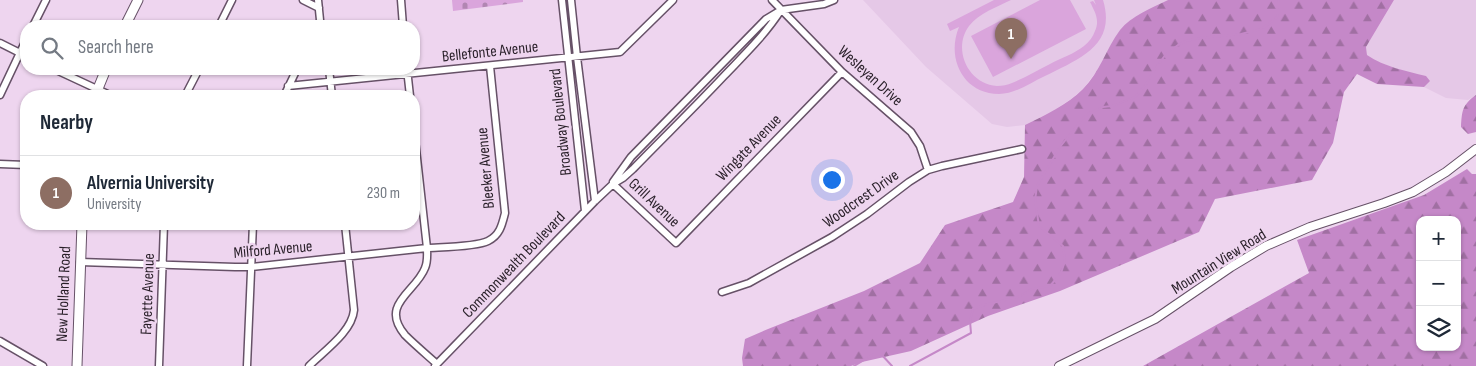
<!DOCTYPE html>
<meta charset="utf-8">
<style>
:root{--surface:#fff;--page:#f2f2f3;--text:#1f2937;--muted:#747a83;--line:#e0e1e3;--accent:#111827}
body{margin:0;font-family:"Sofia Sans Condensed",sans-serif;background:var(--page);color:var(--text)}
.controls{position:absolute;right:15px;bottom:15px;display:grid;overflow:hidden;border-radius:10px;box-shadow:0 1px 4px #0004}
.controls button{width:45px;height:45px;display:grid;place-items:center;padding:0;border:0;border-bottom:1px solid var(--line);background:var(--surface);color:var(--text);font:25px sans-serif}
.you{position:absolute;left:831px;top:179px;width:18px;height:18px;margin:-12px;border:4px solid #fff;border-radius:50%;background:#1a73e8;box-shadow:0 0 0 8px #1a73e833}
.badge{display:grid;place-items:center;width:32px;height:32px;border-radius:50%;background:var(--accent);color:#fff;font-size:16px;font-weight:700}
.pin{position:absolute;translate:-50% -41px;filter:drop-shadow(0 1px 2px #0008)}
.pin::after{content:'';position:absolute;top:26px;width:18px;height:15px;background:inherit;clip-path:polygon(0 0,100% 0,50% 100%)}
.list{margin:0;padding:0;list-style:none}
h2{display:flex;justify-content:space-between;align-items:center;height:65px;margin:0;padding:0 20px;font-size:21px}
h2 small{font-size:16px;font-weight:400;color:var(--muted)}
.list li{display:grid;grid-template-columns:32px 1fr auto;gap:15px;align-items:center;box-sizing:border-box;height:75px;padding:0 20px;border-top:1px solid var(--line)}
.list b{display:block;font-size:19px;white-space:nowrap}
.list p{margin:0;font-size:16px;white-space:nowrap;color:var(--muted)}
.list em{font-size:16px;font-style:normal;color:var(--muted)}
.icon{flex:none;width:28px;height:28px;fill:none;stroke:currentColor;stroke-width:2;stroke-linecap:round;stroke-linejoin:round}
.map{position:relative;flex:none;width:1476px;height:366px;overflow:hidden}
.search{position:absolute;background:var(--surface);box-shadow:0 1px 4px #0004;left:20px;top:20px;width:400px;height:55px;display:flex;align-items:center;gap:12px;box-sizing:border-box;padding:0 18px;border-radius:20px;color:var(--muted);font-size:19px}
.panel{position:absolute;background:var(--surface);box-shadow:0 1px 4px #0004;left:20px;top:90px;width:400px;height:140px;border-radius:20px}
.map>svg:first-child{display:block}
.built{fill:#e5c8e7}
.forest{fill:url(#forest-firs);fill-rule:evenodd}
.cemetery{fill:url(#cemetery-stones)}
.pitch{fill:#daa5dc}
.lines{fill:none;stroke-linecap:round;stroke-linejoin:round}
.stream{stroke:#c588c8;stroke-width:2}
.minor-casing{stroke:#665167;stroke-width:9}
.tertiary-casing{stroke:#665167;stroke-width:10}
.secondary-casing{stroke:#665167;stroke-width:11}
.minor{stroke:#fff;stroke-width:6}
.tertiary{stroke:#fff;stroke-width:8}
.secondary{stroke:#fff;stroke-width:9}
.labels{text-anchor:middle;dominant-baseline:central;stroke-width:5;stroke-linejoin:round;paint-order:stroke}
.street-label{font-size:16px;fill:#281f28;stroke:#eed5ef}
</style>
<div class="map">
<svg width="1476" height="366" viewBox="0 0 1476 366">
<defs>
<pattern id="forest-firs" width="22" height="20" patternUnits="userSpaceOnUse" patternTransform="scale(1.25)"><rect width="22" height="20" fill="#c588c8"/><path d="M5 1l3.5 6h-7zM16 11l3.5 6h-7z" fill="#a06fa2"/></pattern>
<pattern id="cemetery-stones" width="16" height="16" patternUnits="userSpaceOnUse" patternTransform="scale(1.25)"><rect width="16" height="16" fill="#daa5dc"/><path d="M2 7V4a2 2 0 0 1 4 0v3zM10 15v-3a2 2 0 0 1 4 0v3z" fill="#b186b2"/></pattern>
</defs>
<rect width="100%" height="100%" fill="#eed5ef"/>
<path class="built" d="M863 0H1168L1132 19 1120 30 1096 72 1083 89 1071 99 1053 111 1025 125 1007 127 992 124 926 67Z
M1394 0H1476V95L1468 100 1446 98 1424 87 1429 81 1376 61 1367 55 1366 47Z"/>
<path class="forest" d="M1168 0H1394L1366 47 1367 55C1385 67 1406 71 1426 76L1430 81 1424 87 1377 84 1357 74 1344 92 1333 143 1312 180 1215 199 1199 232 1060 291 988 316 911 351 862 362 851 366H743L742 358 745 339 768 329 864 291 920 263 945 225 1013 202 1024 177 1025 125C1045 115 1067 105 1083 89 1100 72 1106 49 1120 30 1131 16 1152 8 1168 0Z
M1476 95V132L1468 134 1461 127C1462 111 1462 105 1476 95Z
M1467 169 1472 174H1476V366H1143L1309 273 1297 240 1424 195ZM1420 220H1457V347H1420Z"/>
<path class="cemetery" d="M452 0H523V2L453 11Z"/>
<path class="pitch" d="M994 0H1011C997 7 979 13 969 26 952 49 968 84 997 86 1002 86 1008 85 1012 83 1025 78 1038 70 1050 64 1061 58 1074 54 1084 46 1089 42 1093 37 1095 31 1100 20 1095 12 1090 2L1093 1 1096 5 1094 0H1103C1117 46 1078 59 1045 76 1030 83 1015 94 999 94 963 94 946 58 959 27L950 31 947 24Z
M1040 0H1070L1086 29 993 77 971 36Z"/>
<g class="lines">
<path class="stream" d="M822 366 829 365 838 366
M854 366 874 354H881L892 366
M910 366 971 333 970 321 973 309 984 305 1018 297 1032 289 1050 286 1061 273 1065 261 1063 246 1039 226 1035 200 1037 186 1060 147 1083 118 1088 114 1103 107 1112 106 1135 97 1145 86 1155 69 1166 54 1178 45 1186 41 1200 38 1241 34 1257 30 1265 27 1277 17 1279 0"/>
<g class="minor-casing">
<path id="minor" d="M303 0 319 8
M401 0 403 26
M562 0 585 211
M571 0 577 57 595 201
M772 0 842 72 911 132 920 146 928 170
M33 26 46 0
M219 26 232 0
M318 26 320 20 318 0
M0 43 26 56
M54 69 112 96
M329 69 332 96
M407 69 410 96
M288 86 620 52 673 0
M0 95 26 40
M185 96 199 69
M284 96 297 69
M414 131 427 248C427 255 428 261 425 268 416 292 379 304 405 335 415 345 427 355 437 364
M0 164 26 165
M613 182 631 157 766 19 781 10 824 4 834 0
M613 184 676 243 842 72
M80 262 235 267H251C310 261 368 254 427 248 442 247 476 247 488 241 500 235 502 225 505 213L490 66
M722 292 749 283 832 237 867 214 909 182 928 170 942 166 1022 149
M0 341 43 366
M159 366 164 224
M247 366 253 224
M309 366C324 351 352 332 354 310L345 224
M435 366 595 201 613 184 623 178 633 169C663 138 694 108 724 76 744 55 765 35 781 10"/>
</g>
<g class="tertiary-casing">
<path id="tertiary" d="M1059 366 1155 319 1231 267 1266 246 1310 227 1384 203 1413 192 1446 172 1476 149"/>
</g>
<g class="secondary-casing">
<path id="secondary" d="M125 26 138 0
M95 96 106 69
M77 366 82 224"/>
</g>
<use href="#minor" class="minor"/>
<use href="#tertiary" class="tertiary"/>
<use href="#secondary" class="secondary"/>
</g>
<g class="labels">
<g class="street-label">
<text transform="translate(490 52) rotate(-6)">Bellefonte Avenue</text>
<text transform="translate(870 76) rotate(42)">Wesleyan Drive</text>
<text transform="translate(561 122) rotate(-96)">Broadway Boulevard</text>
<text transform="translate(749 148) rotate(-46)">Wingate Avenue</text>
<text transform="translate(486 168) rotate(-95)">Bleeker Avenue</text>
<text transform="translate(861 199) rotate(-35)">Woodcrest Drive</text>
<text transform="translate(654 203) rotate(43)">Grill Avenue</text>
<text transform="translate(273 250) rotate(-5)">Milford Avenue</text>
<text transform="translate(1219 262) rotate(-32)">Mountain View Road</text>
<text transform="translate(514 265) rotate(-46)">Commonwealth Boulevard</text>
<text transform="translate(64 294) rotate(-88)">New Holland Road</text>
<text transform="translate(148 294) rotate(-88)">Fayette Avenue</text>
</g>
</g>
</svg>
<div class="controls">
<button>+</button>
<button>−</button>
<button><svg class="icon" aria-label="layers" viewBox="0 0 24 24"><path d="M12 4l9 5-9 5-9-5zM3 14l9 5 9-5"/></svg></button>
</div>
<div class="you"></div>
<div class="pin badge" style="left:1011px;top:59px;background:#8d6e63">1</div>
<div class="search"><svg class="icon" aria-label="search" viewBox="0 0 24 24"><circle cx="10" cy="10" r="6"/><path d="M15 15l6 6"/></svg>Search here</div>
<section class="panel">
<h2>Nearby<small></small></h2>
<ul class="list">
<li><span class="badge" style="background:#8d6e63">1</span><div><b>Alvernia University</b><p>University</p></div><em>230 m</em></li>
</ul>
</section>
</div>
